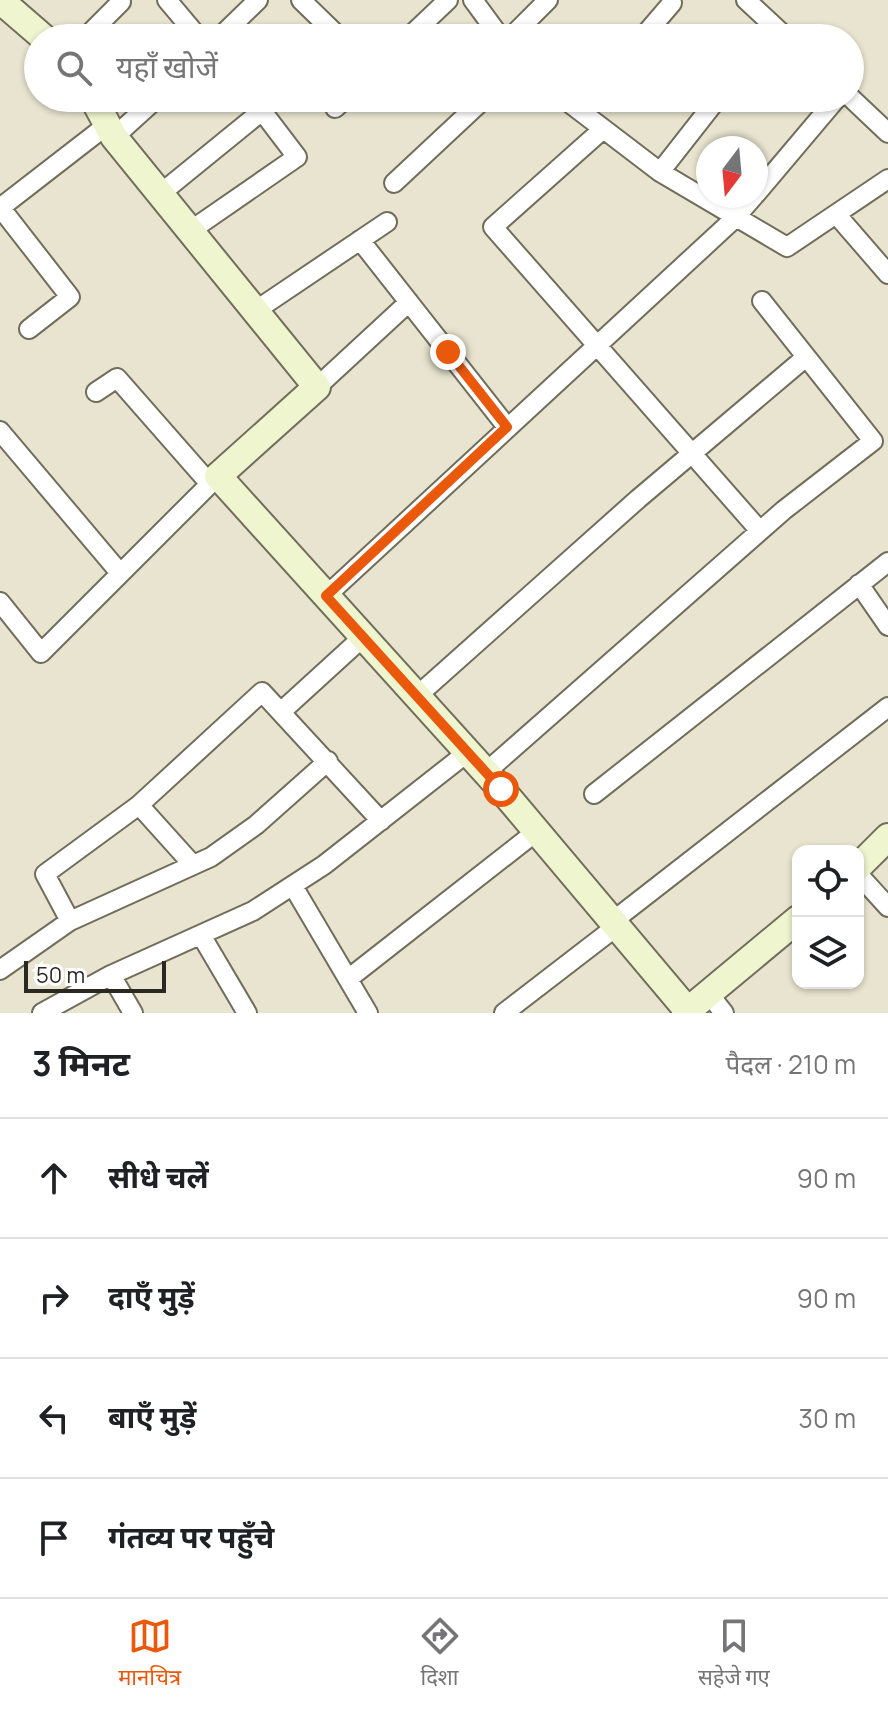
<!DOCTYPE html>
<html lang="hi">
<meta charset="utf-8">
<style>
:root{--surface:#fff;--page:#f6f6f6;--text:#202124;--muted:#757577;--line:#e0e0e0;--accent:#ea580c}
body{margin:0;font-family:Manrope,"Noto Sans Devanagari",sans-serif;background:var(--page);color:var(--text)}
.controls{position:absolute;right:24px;bottom:24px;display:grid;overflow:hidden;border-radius:16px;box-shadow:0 2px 6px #0004}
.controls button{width:72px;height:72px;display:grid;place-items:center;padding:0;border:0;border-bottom:2px solid var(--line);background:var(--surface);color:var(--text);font:40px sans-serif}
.compass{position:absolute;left:696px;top:136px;width:72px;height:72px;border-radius:50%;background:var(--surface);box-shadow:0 2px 6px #0004;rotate:196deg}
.scale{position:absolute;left:24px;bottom:20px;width:142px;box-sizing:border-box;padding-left:8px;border:4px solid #2a2921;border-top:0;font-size:22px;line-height:28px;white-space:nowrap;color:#2a2921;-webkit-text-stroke:6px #fff;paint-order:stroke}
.stop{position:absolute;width:24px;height:24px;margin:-18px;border:6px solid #ea580c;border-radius:50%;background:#fff}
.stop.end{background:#ea580c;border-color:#fff;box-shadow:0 2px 8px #0008}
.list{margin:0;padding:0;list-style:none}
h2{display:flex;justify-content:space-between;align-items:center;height:104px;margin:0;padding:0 32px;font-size:34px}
h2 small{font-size:26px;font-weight:400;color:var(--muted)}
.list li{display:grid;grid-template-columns:52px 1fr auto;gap:24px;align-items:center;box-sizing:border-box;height:120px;padding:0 32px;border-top:2px solid var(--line)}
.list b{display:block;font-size:30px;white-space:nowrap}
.list em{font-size:26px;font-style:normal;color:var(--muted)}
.icon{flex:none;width:44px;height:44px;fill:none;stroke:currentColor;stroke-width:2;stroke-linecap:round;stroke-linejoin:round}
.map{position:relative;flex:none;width:888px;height:1013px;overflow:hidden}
.search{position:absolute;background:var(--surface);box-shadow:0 2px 6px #0004;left:24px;right:24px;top:24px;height:88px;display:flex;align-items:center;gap:20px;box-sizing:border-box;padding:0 28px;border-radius:44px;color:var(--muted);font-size:30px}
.sheet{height:584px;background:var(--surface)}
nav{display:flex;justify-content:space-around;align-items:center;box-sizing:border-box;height:112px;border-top:2px solid var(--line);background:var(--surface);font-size:22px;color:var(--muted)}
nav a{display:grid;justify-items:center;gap:4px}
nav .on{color:var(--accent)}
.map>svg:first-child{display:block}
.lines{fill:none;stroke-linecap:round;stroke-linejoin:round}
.street-casing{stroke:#716d5b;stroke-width:22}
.secondary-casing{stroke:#716d5b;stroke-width:30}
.street{stroke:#fff;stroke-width:18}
.secondary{stroke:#eff5cf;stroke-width:26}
.route{stroke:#ea580c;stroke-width:10}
</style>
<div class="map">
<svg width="888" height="1013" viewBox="0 0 888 1013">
<rect width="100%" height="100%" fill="#e8e4cf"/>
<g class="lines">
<g class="street-casing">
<path id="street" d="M167 0 199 38
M301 0 340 38
M473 0 501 38
M746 0 787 38
M85 38 121 2
M219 38 258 0
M408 38 448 0
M510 38 548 0
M642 38 672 3
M850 97 888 133
M563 98 660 172 787 247 888 179
M335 108 346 98
M602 130 493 227 760 531
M114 137 157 98
M660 172 718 98
M394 183 485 98
M160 194 262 111 297 157 190 231
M756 194 837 98
M0 207 70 297 29 329
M0 208 107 125
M836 214 888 274
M360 240 507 427
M255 311 387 222
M317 387 409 302
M96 392 117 378 210 484
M0 431 120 573
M859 584 888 626
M326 596 734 219 754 196
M0 602 41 653 218 476
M417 696 638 499 806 357
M283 710 363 637
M486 772 784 510 873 441 762 301
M594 794 888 562
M139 805 193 865
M858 874 888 907
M293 886 368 1013
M70 921 45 874 139 805 262 692 381 821
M613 921 888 707
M201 935 247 1013
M0 970 70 921 211 857 256 825 328 761
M111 975 133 1013
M348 979 537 831
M709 994 724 1013
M42 1013 111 975 253 911 324 865 468 752
M504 1013 617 926"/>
</g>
<g class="secondary-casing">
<path id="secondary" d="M0 0 44 38
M93 98 114 137 317 387 218 476 501 789 688 1011
M858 867 888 837
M685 1013 798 919"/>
</g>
<use href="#street" class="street"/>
<use href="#secondary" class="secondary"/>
</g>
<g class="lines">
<path class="route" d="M448 352 507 427 326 596 501 789"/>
</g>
</svg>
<div class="controls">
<button><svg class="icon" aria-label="locate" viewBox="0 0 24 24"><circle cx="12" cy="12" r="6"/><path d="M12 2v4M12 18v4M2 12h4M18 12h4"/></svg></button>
<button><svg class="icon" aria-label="layers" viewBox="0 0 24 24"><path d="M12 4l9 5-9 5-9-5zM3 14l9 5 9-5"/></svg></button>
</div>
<svg class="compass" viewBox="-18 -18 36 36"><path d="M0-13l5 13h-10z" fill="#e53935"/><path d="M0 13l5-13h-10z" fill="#757577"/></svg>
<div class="scale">50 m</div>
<div class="stop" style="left:501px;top:789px"></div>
<div class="stop end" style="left:448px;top:352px"></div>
<div class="search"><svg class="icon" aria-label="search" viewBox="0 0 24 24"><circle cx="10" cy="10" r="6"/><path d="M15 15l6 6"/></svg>यहाँ खोजें</div>
</div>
<section class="sheet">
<h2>3 मिनट<small>पैदल · 210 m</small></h2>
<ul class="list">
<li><svg class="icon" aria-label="ahead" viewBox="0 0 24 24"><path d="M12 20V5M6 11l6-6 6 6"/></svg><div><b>सीधे चलें</b></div><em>90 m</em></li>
<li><svg class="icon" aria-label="right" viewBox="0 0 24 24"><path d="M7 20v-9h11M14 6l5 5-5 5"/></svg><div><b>दाएँ मुड़ें</b></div><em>90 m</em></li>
<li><svg class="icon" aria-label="left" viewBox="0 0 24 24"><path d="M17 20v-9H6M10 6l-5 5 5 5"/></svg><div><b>बाएँ मुड़ें</b></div><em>30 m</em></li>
<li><svg class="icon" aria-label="arrive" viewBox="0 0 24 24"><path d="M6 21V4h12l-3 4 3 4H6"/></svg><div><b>गंतव्य पर पहुँचे</b></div></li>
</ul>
</section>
<nav>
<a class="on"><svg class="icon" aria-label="map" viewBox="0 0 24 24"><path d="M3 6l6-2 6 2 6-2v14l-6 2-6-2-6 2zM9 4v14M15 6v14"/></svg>मानचित्र</a>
<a><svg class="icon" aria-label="directions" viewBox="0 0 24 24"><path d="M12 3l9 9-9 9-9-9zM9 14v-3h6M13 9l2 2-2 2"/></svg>दिशा</a>
<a><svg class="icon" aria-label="saved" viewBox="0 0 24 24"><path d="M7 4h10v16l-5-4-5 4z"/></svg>सहेजे गए</a>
</nav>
